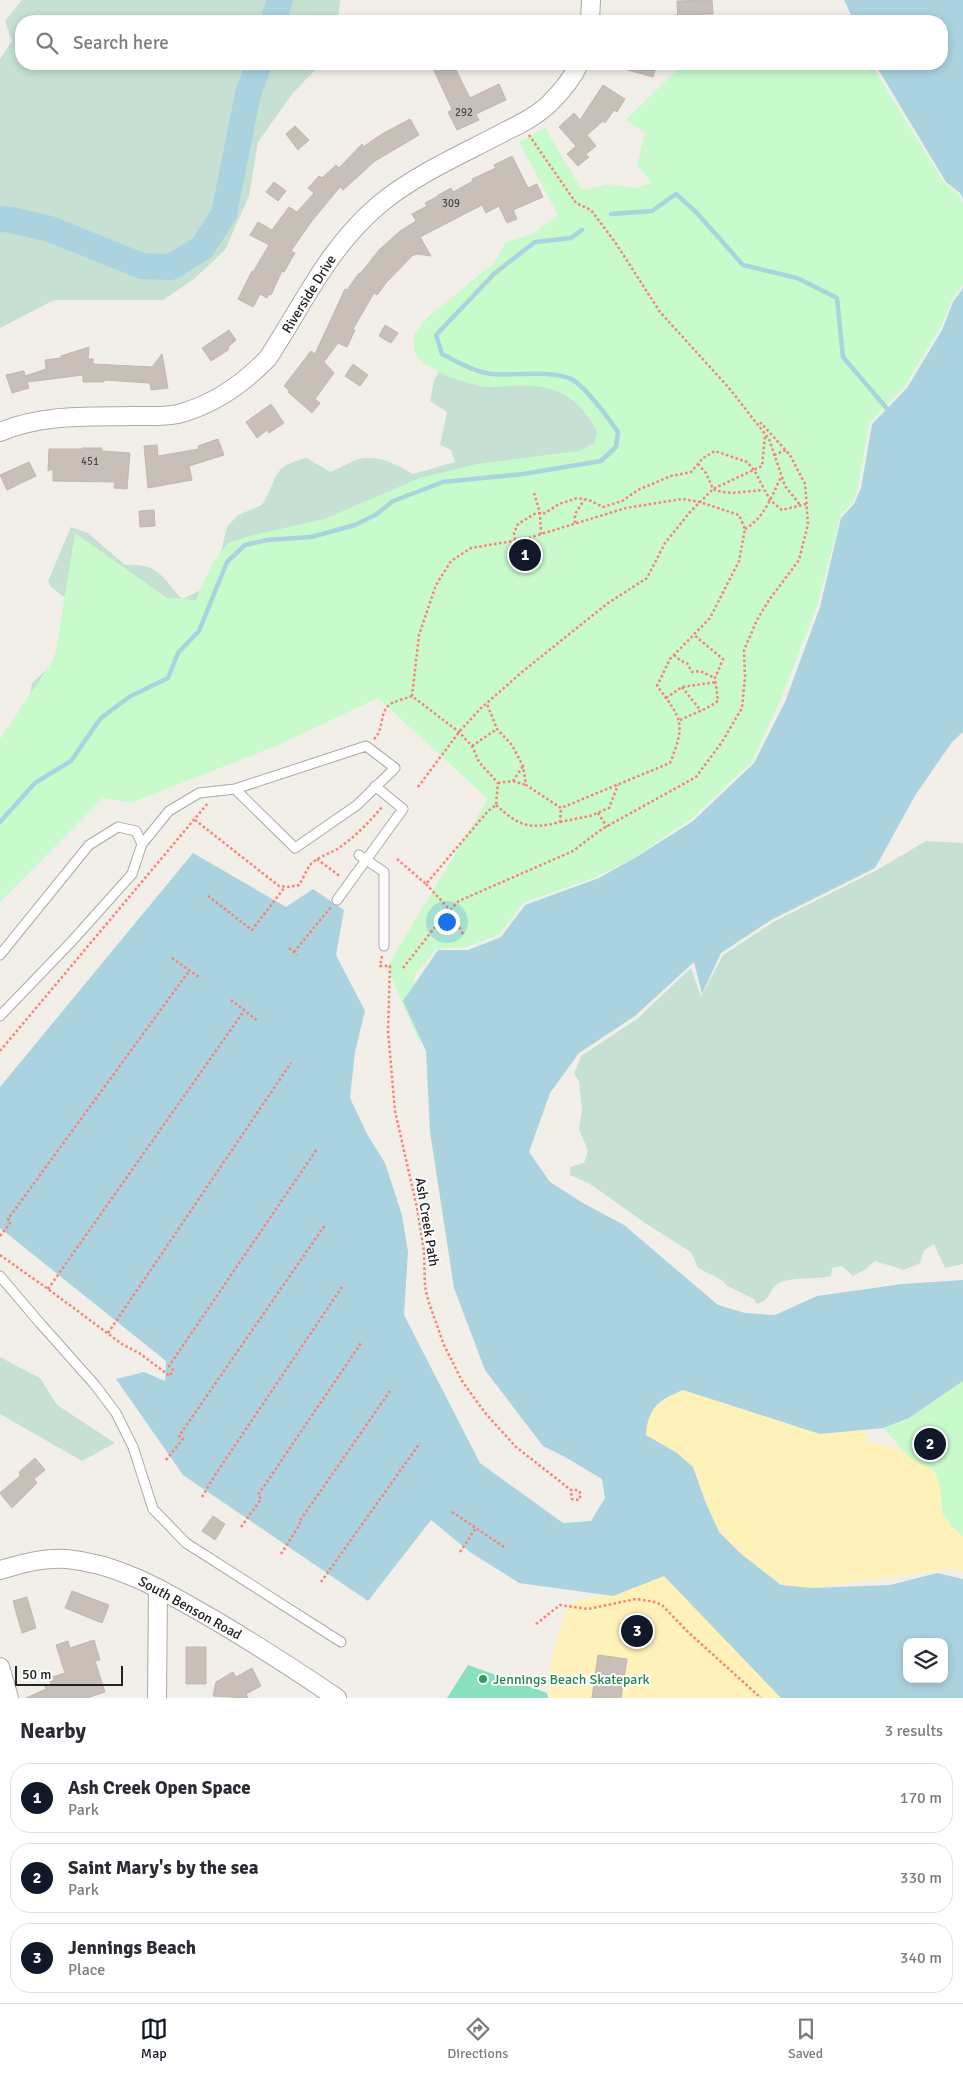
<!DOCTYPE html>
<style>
:root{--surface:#fff;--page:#f2f2f3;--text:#2b2b33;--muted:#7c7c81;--line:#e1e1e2;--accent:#111827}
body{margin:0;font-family:Signika,sans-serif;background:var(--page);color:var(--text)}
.controls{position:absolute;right:15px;bottom:15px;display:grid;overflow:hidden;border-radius:10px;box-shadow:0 2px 8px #0003}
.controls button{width:45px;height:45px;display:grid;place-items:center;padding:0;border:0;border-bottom:1px solid var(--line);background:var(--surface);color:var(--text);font:25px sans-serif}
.scale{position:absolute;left:15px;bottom:12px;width:108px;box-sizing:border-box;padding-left:5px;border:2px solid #222;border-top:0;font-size:14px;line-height:18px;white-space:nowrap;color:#222;-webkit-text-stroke:4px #fff;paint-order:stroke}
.you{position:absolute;left:446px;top:921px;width:18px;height:18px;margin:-12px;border:4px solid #fff;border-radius:50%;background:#1a73e8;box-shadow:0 0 0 8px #1a73e833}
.badge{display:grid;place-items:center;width:32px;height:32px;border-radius:50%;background:var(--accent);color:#fff;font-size:16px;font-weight:700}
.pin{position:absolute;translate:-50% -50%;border:2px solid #fff;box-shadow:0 1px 5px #0006}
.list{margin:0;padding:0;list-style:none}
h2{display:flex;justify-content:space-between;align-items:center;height:65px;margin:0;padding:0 20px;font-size:21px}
h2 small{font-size:16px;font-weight:400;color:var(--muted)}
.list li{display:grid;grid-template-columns:32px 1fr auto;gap:15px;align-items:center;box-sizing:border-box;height:70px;margin:0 10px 10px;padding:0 10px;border:1px solid var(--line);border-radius:20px}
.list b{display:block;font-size:19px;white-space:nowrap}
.list p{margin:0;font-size:16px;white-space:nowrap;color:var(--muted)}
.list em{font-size:16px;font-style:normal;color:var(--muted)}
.icon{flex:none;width:28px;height:28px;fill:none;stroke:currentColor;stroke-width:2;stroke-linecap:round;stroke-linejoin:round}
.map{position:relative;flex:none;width:963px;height:1698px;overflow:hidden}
.search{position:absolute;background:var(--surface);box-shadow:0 2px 8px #0003;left:15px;right:15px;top:15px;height:55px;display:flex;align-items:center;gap:12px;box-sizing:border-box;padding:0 18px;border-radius:20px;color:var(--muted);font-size:19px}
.sheet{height:305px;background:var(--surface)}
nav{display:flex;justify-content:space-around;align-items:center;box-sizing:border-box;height:70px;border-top:1px solid var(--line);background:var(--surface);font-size:14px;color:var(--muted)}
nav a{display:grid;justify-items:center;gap:2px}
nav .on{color:var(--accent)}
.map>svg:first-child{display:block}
.wetland{fill:#c6e0d4}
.sand{fill:#fff1ba}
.park{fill:#c8facc}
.pitch{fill:#88e0be}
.water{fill:#aad3df;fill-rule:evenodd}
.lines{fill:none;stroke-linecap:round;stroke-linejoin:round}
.stream{stroke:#aad3df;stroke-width:4.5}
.river{stroke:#aad3df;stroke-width:26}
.building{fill:#c7bfb8;stroke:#c4b6ab}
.lane-casing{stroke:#a9a9a9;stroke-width:11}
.street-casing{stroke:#a9a9a9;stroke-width:20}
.path{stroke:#fa8072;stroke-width:2.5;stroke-dasharray:2.5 2.5;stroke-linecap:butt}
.lane{stroke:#fff;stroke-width:9}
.street{stroke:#fff;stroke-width:18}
.leisure-dot{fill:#2e9e5b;stroke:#fff;stroke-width:2}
.labels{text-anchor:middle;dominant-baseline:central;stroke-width:4;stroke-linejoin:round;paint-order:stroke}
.number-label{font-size:11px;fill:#4b4948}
.street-label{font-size:14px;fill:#222;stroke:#fff}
.leisure-label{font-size:14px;fill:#27864d;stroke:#fff;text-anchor:start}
</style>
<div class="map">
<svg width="963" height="1698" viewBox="0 0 963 1698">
<rect width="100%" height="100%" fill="#f2efe9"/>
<path class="wetland" d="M22 0H340L338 21H21V64H321L293 93 258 142 249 196 225 250 194 279 163 300H54L0 328V59L12 41 5 21Z
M468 322 713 398 29 707 32 683 53 664 69 601 51 587 48 581 71 527 88 533 125 565C159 562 162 578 182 599L208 587 217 569 227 527 238 515 262 505C279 478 270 466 307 458L330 472C339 469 347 463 356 460 376 453 396 464 413 474L455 462 451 450 440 445 447 412 430 401 434 380Z
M926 841 963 843V1264L945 1268 934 1244 924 1250 920 1263 904 1270 875 1261 866 1269 853 1276 842 1266 832 1268 831 1276C817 1280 786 1276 776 1285 767 1293 773 1298 757 1304L754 1299 727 1286 722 1280 698 1268 691 1252 648 1225 590 1184 570 1175V1167L584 1163 588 1151 579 1129 582 1110 579 1081 574 1074 581 1056 637 1019 691 968 701 997 723 955 775 921 877 870Z
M0 1357 40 1378 57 1405 115 1443 82 1461 0 1414Z"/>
<path class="sand" d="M683 1390 820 1434 865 1430 867 1442 962 1463 952 1502 937 1508 963 1524V1572L954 1569 812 1588 781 1585 740 1553 719 1532 705 1501 646 1435C648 1407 659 1401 683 1390Z
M664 1576 781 1698H551C545 1665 558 1634 570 1604L599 1595H616Z"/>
<path class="park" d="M683 64H871L943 181 959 195 963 203V285L952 300 941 327 905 386 869 424 858 488 853 502 841 515 817 606 781 699 752 762 691 819 637 856 599 876 523 903 499 935 467 947 437 949 414 976 420 1045 387 967 488 799 378 698 278 745 131 803 103 798 0 902V739L55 657 75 533 167 598 196 600 211 566 228 543 254 535 324 519 420 478 477 464 578 451 595 443 597 431C585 410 571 393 546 388 526 383 508 387 488 387 471 386 423 370 416 354 413 349 414 340 414 334L428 317 495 262 506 242 533 234 558 215 519 142 545 128 582 190 608 184 635 188 652 183 637 165 645 133 626 120Z
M963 1381V1536L955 1530 943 1515 940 1487 934 1470 911 1459 883 1428 909 1418Z"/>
<path class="pitch" d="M468 1665 547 1693 548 1698H447Z"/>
<path class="water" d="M844 0H963V199L960 193 946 182 875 64H942V21H854Z
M963 288V732L952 742 916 794 875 868 771 920 721 953 702 994 694 962 635 1016 579 1053 550 1093 529 1152 550 1182 583 1203 624 1225 718 1305 745 1313 775 1315 817 1296 902 1284 963 1280V1381L909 1418 883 1428 820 1434 683 1390C659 1400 648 1407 646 1435L677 1453 693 1467 705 1501 719 1532 740 1553 781 1585 812 1588 890 1585 937 1573 963 1579V1698H781L664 1576 613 1596 519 1583 470 1552 431 1520 368 1601 183 1475 116 1379 144 1372 165 1381 166 1361 0 1228V1087L193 853 286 907 313 889 344 910 336 955 365 1011 355 1052 350 1098 367 1134 385 1163 402 1215 408 1252 404 1315 480 1463 563 1523 591 1521 605 1498 602 1479 565 1457 543 1446 485 1370 454 1288 430 1132 426 1051 403 1001 438 950H468L501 937 525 905 599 878 638 856 693 821 754 763 785 702 820 607 841 518 854 504 861 488 872 424 907 388 942 330 953 302ZM907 1642H944V1679H907Z"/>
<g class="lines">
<path class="stream" d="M611 214 652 211 676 194 696 212 743 265 797 278 837 298 843 357 889 411
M0 822 35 783 71 761 100 719 129 697 168 678 178 653 199 631 227 562 245 545 267 540 311 537 355 525 377 514 393 501 443 482 523 474 601 461 616 447 618 432C610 420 582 382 569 378 547 370 515 376 492 374 475 372 457 362 442 354L436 335 495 273 535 242 571 238 582 230"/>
<path class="river" d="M273 21 280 0
M0 219 12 220 50 229 142 266 171 267 202 248 224 214 248 94 259 64"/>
</g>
<path class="building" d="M712 0 713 14H703L704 20 678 21 677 1Z
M431 64H453L470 98 499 84 506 100 476 114 479 120 457 130 448 112 452 110 451 107Z
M617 64H657L653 77 617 67Z
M603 85 625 99 617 112 614 110 605 123 603 121 587 135 596 146 586 154 589 157 578 166 567 154 576 146 559 127 574 113 580 120Z
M410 119 419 135 375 161 343 190 340 187 311 222 291 251 295 253 284 272 282 271 271 295 269 294 267 298 260 294 253 307 238 299 252 271 253 272 269 245 250 235 258 222 272 230 289 207 297 212 314 193 308 188 319 176 322 178 336 165 339 168 362 144 363 147 382 134Z
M295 126 309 140 298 150 286 134Z
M512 156 528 188 537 184 543 197 513 210 517 219 507 223 499 206 486 213 482 205 420 237 431 256 417 254 412 256 386 283 377 295 374 293 353 329 355 330 347 347 338 343 324 362 334 373 315 399 320 403 312 413 288 392 290 391 284 386 311 351 315 354 345 289 347 290 359 273 360 274 379 250 400 231 416 221 412 214 427 206 425 203 438 196V195L451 188 453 192 473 181 472 179 496 168 494 165Z
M274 182 286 191 278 201 266 192Z
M385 325 398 333 391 343 379 336Z
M229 330 236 340 229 346 228 350 211 361 202 348Z
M89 347 88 359H93V364L152 367 162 354 168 388 151 390 150 383 104 380V382H83V375L27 382 29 388 12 393 6 375 24 371 25 376 46 369 45 360 61 358V356Z
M353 364 368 375 360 386 345 376Z
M271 404 284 423 269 433 267 430 257 438 246 422Z
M218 439 224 455 189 466 192 480 148 488 144 446 157 445 158 456 199 449 198 446Z
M82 448H102V451L130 453 127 489 114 488 115 482 53 481V469L48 471 49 449H82Z
M29 462 36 476 7 490 0 475Z
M154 510 155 526 140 527 139 511Z
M35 1458 45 1470 34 1479 37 1483 12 1508 0 1493 20 1476 19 1472Z
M213 1516 225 1524 215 1540 202 1531Z
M72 1591 109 1605 102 1623 65 1608Z
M27 1597 36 1628 22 1633 13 1601Z
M94 1640 100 1660 95 1661 105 1692 87 1698H26L46 1689 45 1686 51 1684 49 1678 65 1673 56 1645 68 1641 70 1648Z
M186 1647H206V1684H186Z
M598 1655 627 1659 621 1698H592Z
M252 1668 261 1686 246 1694 248 1698 213 1696 216 1682 233 1672 236 1677Z"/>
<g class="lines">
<g class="lane-casing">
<path id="lane" d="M359 855 384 872V946
M337 900 403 809 375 786
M0 955 89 845 118 827 136 831 142 844
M0 1016 73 940 132 874 142 844 169 811 199 793 235 789 366 746 395 768 357 805 295 848 235 789
M0 1276 39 1322 95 1385 116 1413 133 1447 153 1509 186 1543 341 1642"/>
</g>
<g class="street-casing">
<path id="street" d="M590 21 591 0
M0 432C42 414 87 417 132 416 146 416 164 417 178 414 213 405 244 383 268 358 304 303 329 246 381 203 418 173 461 155 502 133 518 125 537 116 550 103 562 91 572 79 579 64
M0 1570C22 1564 43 1557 67 1559 119 1564 162 1590 206 1615 251 1641 294 1669 337 1698
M0 1667 9 1698
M157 1698 158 1588"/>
</g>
<path class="path" d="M529 135 576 203 591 210 615 242 660 312 729 388 769 439 785 486 801 506
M774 455 786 450
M698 464 706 473 713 489C728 496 747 491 763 490
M534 493 540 513 541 534
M575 523V514L584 500
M745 529C764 518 772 496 781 477
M515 540 514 533 518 524 536 513H545L559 504 577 498 589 500 603 507 622 501 638 490 671 476 691 472 703 458 715 451 747 462 754 470 770 500 782 510 806 504
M674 655 681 661 687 663 692 672 700 671 715 678
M682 687 701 711
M666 698 682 687 716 682
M680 720 707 708 718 701 715 678 723 659 694 635
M374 739C384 730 379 714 389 705 392 702 407 698 412 696
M472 746 497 729
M513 781 526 785
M498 783 513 781 523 766
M418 787 459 732 480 709 522 672 608 603 647 578 665 543 690 512 713 489 762 466 765 436
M496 805C519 826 529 830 560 822L561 808
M598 813 607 827
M195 820 279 886 289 887 299 885C303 879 306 871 310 865 318 856 331 854 340 847 355 837 370 821 382 807
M560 822 590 816 609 808 618 785
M317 859 341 877
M397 859 426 884 488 811 496 805 498 783 479 762 472 746 459 732 412 696 419 635 436 585 451 561 471 548 525 539 626 508 682 499 700 502 739 515 745 529 739 561 710 618 670 659 657 686C682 719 686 723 670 763L561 808 526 785 523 766 512 745 497 729 487 704
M426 884 450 910 463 934
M208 896 252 930 285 887
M289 948 297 955
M294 952 331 907
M382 956 380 966H390L388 1031 395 1111 417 1208 424 1251 425 1287 429 1303 444 1345 462 1381 486 1414 516 1447 571 1490H578L581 1494 579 1500 572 1499 571 1490
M172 958 200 978
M403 968 443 917 459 901 573 851 602 829 696 777 722 742 742 708 745 677 744 650 757 620 769 600 799 560 808 524 805 484 790 455 761 423 758 425
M231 1000 258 1021
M0 1051 208 803
M0 1236 11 1222 8 1219 189 971
M0 1255 48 1289 122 1344 139 1353 170 1376 173 1370 169 1366 317 1149
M48 1289 244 1011
M108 1333 291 1063
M166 1460 183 1439 179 1436 325 1225
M202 1497 217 1472 342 1287
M452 1512 504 1547
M241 1527 261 1499 258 1495 361 1343
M460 1552 476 1528
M281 1554 300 1524 299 1522 390 1391
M321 1582 420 1443
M536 1624 560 1605 588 1609 636 1599 655 1602 662 1605 688 1632 761 1698"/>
<use href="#lane" class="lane"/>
<use href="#street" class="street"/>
</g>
<circle class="leisure-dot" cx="483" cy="1679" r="5"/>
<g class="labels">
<g class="number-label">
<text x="464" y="112">292</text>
<text x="451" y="203">309</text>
<text x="90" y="461">451</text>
</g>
<g class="street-label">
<text transform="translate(309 294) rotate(-58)">Riverside Drive</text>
<text transform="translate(427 1222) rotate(81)">Ash Creek Path</text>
<text transform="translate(190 1608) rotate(29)">South Benson Road</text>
</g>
<g class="leisure-label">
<text x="493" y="1679">Jennings Beach Skatepark</text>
</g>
</g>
</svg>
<div class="controls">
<button><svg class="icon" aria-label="layers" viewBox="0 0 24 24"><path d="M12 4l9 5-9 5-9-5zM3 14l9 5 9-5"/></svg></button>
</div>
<div class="scale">50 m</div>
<div class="you"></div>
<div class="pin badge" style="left:525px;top:555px">1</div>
<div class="pin badge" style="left:930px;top:1444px">2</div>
<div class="pin badge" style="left:637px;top:1631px">3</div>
<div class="search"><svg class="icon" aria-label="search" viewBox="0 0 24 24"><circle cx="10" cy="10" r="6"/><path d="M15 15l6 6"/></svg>Search here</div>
</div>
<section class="sheet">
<h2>Nearby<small>3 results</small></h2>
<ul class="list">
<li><span class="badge">1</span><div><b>Ash Creek Open Space</b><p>Park</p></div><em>170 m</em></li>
<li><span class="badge">2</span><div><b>Saint Mary's by the sea</b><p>Park</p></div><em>330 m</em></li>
<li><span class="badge">3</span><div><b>Jennings Beach</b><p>Place</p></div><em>340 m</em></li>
</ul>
</section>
<nav>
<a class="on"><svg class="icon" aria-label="map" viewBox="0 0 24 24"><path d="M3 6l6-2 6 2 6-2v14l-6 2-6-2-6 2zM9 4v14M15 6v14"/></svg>Map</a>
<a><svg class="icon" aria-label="directions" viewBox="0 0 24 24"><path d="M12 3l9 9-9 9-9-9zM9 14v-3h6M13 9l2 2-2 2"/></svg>Directions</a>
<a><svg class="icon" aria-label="saved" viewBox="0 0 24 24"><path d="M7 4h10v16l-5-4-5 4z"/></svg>Saved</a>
</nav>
